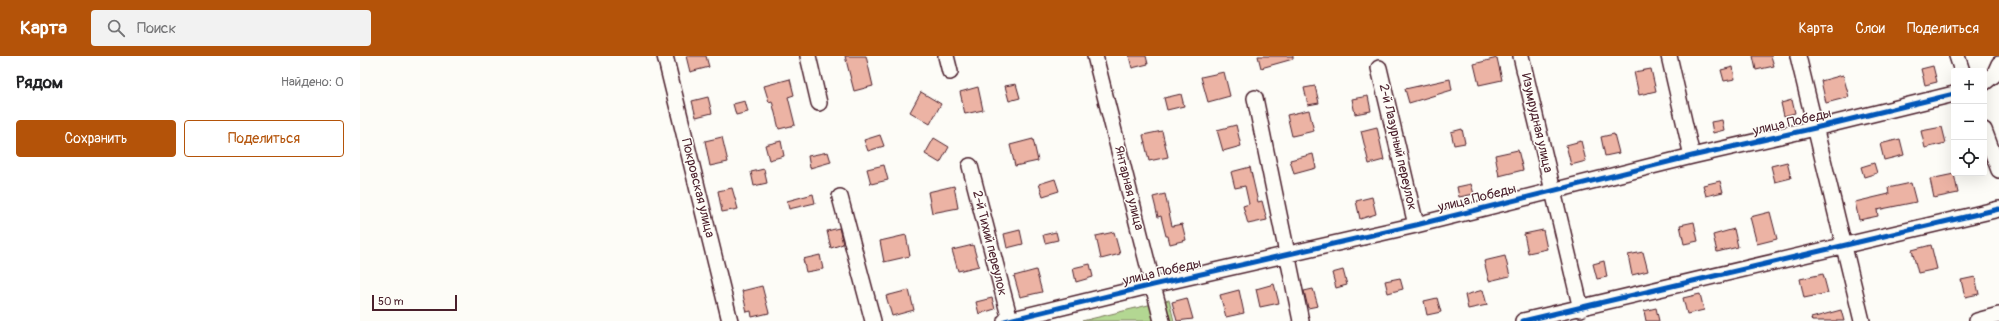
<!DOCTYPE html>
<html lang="ru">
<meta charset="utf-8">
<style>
:root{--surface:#fff;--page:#f2f2f2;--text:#202124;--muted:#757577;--line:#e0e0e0;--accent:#b45309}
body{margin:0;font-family:Pangolin,sans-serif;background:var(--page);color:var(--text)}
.controls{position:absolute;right:12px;top:12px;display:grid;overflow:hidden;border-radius:4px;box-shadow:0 4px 16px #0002}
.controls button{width:36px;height:36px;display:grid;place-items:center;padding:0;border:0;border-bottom:1px solid var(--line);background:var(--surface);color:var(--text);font:20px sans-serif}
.scale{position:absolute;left:12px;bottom:10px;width:85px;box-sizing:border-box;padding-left:4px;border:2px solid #4a1f2b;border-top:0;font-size:11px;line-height:14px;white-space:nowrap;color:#4a1f2b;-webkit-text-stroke:3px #fdfcf7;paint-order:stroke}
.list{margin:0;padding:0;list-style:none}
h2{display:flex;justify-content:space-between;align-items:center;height:52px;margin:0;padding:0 16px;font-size:17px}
h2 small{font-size:13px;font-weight:400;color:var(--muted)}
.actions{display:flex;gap:8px;padding:12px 16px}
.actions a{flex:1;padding:9px 0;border:1px solid var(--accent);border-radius:4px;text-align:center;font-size:14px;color:var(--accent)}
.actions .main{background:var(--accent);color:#fff}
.icon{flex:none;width:22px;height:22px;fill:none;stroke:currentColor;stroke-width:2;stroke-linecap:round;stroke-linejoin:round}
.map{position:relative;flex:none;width:1639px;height:265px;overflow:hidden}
header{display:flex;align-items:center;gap:24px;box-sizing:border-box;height:56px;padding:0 20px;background:var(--accent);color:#fff}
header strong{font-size:19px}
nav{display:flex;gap:22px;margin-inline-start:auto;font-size:14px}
.search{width:280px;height:36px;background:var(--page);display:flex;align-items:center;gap:10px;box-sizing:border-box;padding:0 14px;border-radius:4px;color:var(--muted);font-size:15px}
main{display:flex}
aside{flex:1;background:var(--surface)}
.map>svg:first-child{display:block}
.green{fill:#b3d792;stroke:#7e7b5e}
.building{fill:#ecb3a4;stroke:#4a1f2b}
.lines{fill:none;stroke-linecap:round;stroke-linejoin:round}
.minor-casing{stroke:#4a1f2b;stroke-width:18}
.minor{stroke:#fdfcf7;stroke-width:15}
.cycleway-casing{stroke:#fdfcf7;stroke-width:8}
.cycleway{stroke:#0057b8;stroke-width:5}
.labels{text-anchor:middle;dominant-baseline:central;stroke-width:3;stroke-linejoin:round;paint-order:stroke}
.street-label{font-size:13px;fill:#4a1f2b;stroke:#fdfcf7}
</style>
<header>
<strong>Карта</strong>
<div class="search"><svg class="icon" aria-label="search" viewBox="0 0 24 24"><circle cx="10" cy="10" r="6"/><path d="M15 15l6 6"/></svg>Поиск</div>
<nav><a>Карта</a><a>Слои</a><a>Поделиться</a></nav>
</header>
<main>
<aside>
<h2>Рядом<small>Найдено: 0</small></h2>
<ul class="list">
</ul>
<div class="actions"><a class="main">Сохранить</a><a>Поделиться</a></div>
</aside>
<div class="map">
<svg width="1639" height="265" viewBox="0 0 1639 265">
<rect width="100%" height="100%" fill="#fdfcf7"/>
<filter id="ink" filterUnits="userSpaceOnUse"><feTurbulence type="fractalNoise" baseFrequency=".025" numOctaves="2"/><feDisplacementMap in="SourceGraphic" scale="8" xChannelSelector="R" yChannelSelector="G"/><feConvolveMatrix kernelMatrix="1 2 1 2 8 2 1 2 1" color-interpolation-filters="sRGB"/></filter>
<g filter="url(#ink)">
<path class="green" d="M809 244 814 265H722Z"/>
<path class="building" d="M326 0H346L349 11 330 16Z
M485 0H506L513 30 494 35Z
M769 0H786L788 8 772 12Z
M898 0H933V3L901 12Z
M1393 0H1411L1414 10 1396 14Z
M1137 2 1142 24 1119 29 1114 8Z
M1573 10 1577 26 1565 29 1561 13Z
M1373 11 1375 23 1364 25 1361 14Z
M1291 13 1296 35 1279 39 1274 16Z
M864 16 870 40 848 46 841 21Z
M1483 19 1489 41 1466 47 1461 25Z
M430 23 434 39 428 41 435 69 419 73 412 45 409 46 404 30Z
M1090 23 1092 34 1049 47 1045 33Z
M656 28 660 42 649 45 645 30Z
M955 30 959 47 948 49 944 32Z
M618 31 623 54 605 58 600 36Z
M561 36 581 48 570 68 550 56Z
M821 38 824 50 807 54 804 42Z
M1008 40 1011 55 995 58 992 43Z
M348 41 352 57 336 61 332 45Z
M1432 44 1435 57 1424 60 1421 47Z
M385 45 388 56 376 59 373 48Z
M949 54 954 75 932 80 927 59Z
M1362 64 1364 74 1353 77 1351 66Z
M876 69 881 90 863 95 857 74Z
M1017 71 1024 104 1009 108 1001 75Z
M1582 71 1586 87 1565 92 1561 75Z
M1102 73 1105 87 1094 89 1091 76Z
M802 75 808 101 789 105 783 79Z
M1254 78 1259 97 1245 100 1241 81Z
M520 79 524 90 508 95 504 84Z
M362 81 368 106 350 110 345 85Z
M574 82 589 91 580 107 565 98Z
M673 83 678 105 655 110 650 89Z
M1540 83 1544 99 1524 104 1520 88Z
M421 85 424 100 409 104 405 89Z
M1221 85 1226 105 1211 109 1206 89Z
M1158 94 1163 114 1139 120 1135 99Z
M468 96 471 106 450 112 448 100Z
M953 98 956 112 934 118 930 104Z
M1427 106 1431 122 1415 126 1411 110Z
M1514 107 1517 117 1504 121 1501 111Z
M524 109 528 124 511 128 507 113Z
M890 111 898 146 902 145 907 164 888 168 883 150 889 148 885 130 875 132 871 116Z
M404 113 407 127 394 130 391 116Z
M1594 118 1598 137 1574 142 1570 123Z
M695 123 699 135 683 140 679 128Z
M1360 125 1363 136 1346 140 1343 129Z
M1551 127 1556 146 1517 154 1518 160 1499 164 1495 146 1529 138 1528 132Z
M1111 128 1114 138 1099 141 1097 131Z
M594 130 598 152 572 157 568 136Z
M372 132 378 153 362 156 358 135Z
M453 138 455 147 429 153 427 145Z
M805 138 812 170 822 168 826 184 810 188 808 180H806L801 160 798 161 793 141Z
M1012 141 1016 158 1000 163 996 145Z
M1410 156 1417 183 1397 188 1390 161Z
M1334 166 1338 185 1324 188 1320 169Z
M479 172 483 188 471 192 467 175Z
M1374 173 1378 191 1357 196 1353 179Z
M660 174 663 188 647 192 644 178Z
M1183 174 1187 193 1168 197 1164 178Z
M696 176 698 184 685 187 683 179Z
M754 176 760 198 741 203 736 180Z
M546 179 550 200 524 206 520 185Z
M613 189 619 210 598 215 592 194Z
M1571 189 1577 213 1558 217 1552 194Z
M1283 196 1288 215 1272 219 1268 199Z
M460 199 463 213 446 216 443 203Z
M1145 200 1150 220 1129 225 1124 205Z
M1244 205 1247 221 1237 223 1233 208Z
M730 208 733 221 716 226 713 212Z
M676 214 682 236 660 241 654 220Z
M983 214 987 229 976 232 972 217Z
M1463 218 1468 237 1444 242 1440 223Z
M1615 221 1619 238 1605 241 1601 224Z
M1040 222 1043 233 1028 237 1025 225Z
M914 228 919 247 900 251 896 233Z
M402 230 409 257 392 261 391 255 387 256 382 235Z
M953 233 958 250 948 252 944 235Z
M549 234 554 254 532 260 526 240Z
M879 234 884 257 866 261 860 239Z
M1123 234 1127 249 1108 253 1105 239Z
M1340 238 1344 254 1327 258 1323 242Z
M632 242 635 253 619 258 616 246Z
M827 242 833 263 817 265 812 246Z
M1077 242 1081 256 1067 259 1064 245Z
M1296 252 1299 265H1286L1284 255Z
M1481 254 1484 265H1452L1451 262Z"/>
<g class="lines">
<g class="minor-casing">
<path id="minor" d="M305 0 370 265
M448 0 459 47
M586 0 590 16
M735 0 802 265
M1161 0 1221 253
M1309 0 1332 100
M1438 0 1502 265
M1597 0 1602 15
M1019 12 1056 169
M1624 27 1634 19 1639 8
M895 42 941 265
M1624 74 1639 114
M610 110 650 264
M480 141 513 265
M645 265 793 229 1056 169 1332 100 1455 72 1594 38
M1163 265 1639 153
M1617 265 1639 259"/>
</g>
<use href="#minor" class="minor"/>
<g class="cycleway-casing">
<path id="cycleway" d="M645 265 793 229 1056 169 1332 100 1455 72 1594 38
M1163 265 1639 153"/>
</g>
<use href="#cycleway" class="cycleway"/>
</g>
</g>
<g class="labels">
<g class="street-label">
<text transform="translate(1432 66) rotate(-13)">улица Победы</text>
<text transform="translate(1177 67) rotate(77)">Изумрудная улица</text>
<text transform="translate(1038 91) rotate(77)">2-й Лазурный переулок</text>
<text transform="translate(338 132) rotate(76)">Покровская улица</text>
<text transform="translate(769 132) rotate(76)">Янтарная улица</text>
<text transform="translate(1117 142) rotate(-14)">улица Победы</text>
<text transform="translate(630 187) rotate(76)">2-й Тихий переулок</text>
<text transform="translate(802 216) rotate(-13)">улица Победы</text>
</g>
</g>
</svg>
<div class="controls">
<button>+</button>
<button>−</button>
<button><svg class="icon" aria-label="locate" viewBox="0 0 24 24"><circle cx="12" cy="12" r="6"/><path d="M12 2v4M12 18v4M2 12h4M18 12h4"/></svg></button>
</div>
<div class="scale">50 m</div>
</div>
</main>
